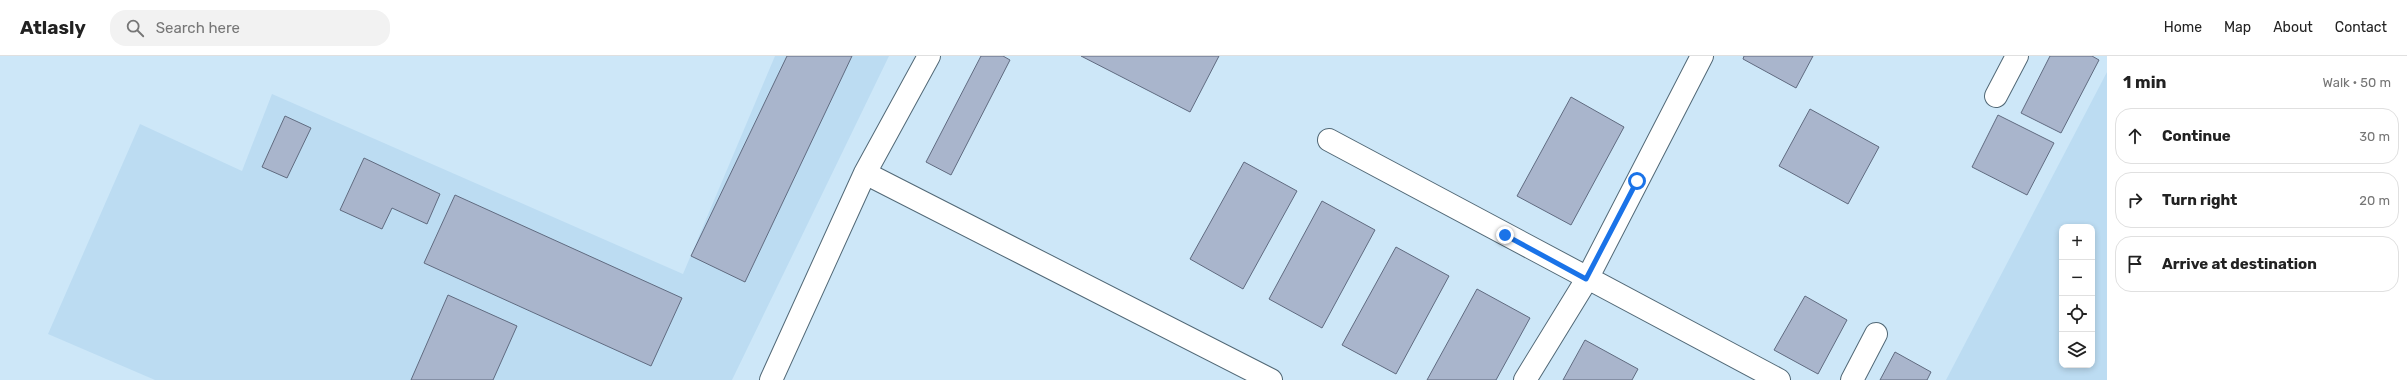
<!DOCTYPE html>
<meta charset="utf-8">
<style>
:root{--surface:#fff;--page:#f2f2f2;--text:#222;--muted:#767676;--line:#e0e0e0}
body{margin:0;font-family:Rubik,sans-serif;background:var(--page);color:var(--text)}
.controls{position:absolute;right:12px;bottom:12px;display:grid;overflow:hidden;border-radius:8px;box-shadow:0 2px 6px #0003}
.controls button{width:36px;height:36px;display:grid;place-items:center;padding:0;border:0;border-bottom:1px solid var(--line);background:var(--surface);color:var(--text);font:20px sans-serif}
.stop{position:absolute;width:12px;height:12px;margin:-9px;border:3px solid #1a73e8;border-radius:50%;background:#fff}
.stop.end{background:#1a73e8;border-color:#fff;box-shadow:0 1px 4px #0008}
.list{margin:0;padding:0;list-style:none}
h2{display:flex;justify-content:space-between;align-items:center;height:52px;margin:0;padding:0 16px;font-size:17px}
h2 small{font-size:13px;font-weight:400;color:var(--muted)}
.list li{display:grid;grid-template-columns:26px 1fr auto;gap:12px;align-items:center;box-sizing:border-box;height:56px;margin:0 8px 8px;padding:0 8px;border:1px solid var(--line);border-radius:16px}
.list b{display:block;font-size:15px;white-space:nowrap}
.list em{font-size:13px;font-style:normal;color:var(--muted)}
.icon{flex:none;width:22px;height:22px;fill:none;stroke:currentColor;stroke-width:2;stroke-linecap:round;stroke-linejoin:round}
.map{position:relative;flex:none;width:2107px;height:324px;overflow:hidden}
header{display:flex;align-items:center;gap:24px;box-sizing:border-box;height:56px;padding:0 20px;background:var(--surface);border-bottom:1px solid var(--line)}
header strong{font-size:19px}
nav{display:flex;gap:22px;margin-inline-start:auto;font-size:14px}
.search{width:280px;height:36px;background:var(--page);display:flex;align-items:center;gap:10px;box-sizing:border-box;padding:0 14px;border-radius:16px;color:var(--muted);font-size:15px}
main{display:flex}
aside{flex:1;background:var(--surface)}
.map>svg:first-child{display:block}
.built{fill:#bcdcf2;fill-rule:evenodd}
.building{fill:#a9b5cc;stroke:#606b80}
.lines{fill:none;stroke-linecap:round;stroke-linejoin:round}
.minor-casing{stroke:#516876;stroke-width:24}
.minor{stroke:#fff;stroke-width:22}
.route{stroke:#1a73e8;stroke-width:5}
</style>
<header>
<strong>Atlasly</strong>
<div class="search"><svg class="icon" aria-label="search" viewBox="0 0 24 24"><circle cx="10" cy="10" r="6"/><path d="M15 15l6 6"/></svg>Search here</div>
<nav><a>Home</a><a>Map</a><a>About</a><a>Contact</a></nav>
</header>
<main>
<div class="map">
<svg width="2107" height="324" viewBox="0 0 2107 324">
<rect width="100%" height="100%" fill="#cde7f8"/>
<path class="built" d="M775 0H889L732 324H155L48 278 140 68 242 115 272 38 683 218Z
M2107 16V324H1946ZM2062 171H2092V309H2062Z"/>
<path class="building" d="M787 0H852L745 226 691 200Z
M981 0H1003L1010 4 951 119 926 106Z
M1081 0H1219L1190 56Z
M1744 0H1813L1796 32 1743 3Z
M2050 0H2092L2099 4 2061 77 2021 57Z
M1571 41 1624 71 1571 169 1517 140Z
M1810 53 1879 91 1848 148 1779 110Z
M1998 59 2054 87 2027 139 1972 111Z
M285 60 311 72 287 122 262 111Z
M364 102 440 138 427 168 392 152 382 173 340 154Z
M1244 106 1297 135 1243 233 1190 203Z
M455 139 682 242 651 310 424 207Z
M1322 145 1375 174 1322 272 1269 243Z
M1396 191 1449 220 1396 318 1342 289Z
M1477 233 1530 262 1496 324H1427Z
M448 239 517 270 493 324H411Z
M1805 240 1847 264 1818 318 1774 294Z
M1585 284 1638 313 1632 324H1563Z
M1895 296 1931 316 1927 324H1880Z"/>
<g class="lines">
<g class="minor-casing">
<path id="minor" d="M1996 40 2017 0
M1329 84 1779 324
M865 117 1271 324
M771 324 865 117 929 0
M1525 324 1587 223 1702 0
M1852 324 1876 278"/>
</g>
<use href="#minor" class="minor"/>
</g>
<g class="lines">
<path class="route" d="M1505 179 1586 223 1637 125"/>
</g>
</svg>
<div class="controls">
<button>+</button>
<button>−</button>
<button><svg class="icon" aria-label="locate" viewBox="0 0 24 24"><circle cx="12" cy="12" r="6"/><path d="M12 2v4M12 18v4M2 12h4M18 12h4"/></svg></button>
<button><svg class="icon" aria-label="layers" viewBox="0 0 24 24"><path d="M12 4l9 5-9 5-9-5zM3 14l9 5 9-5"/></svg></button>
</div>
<div class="stop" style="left:1637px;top:125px"></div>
<div class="stop end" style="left:1505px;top:179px"></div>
</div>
<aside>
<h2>1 min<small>Walk · 50 m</small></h2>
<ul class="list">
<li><svg class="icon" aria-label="ahead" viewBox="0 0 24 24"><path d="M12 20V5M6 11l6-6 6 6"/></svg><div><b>Continue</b></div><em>30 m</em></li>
<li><svg class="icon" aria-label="right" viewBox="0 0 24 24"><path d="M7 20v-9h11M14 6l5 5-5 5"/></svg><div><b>Turn right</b></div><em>20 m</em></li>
<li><svg class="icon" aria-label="arrive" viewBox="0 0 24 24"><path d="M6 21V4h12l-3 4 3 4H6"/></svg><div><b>Arrive at destination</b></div></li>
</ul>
</aside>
</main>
